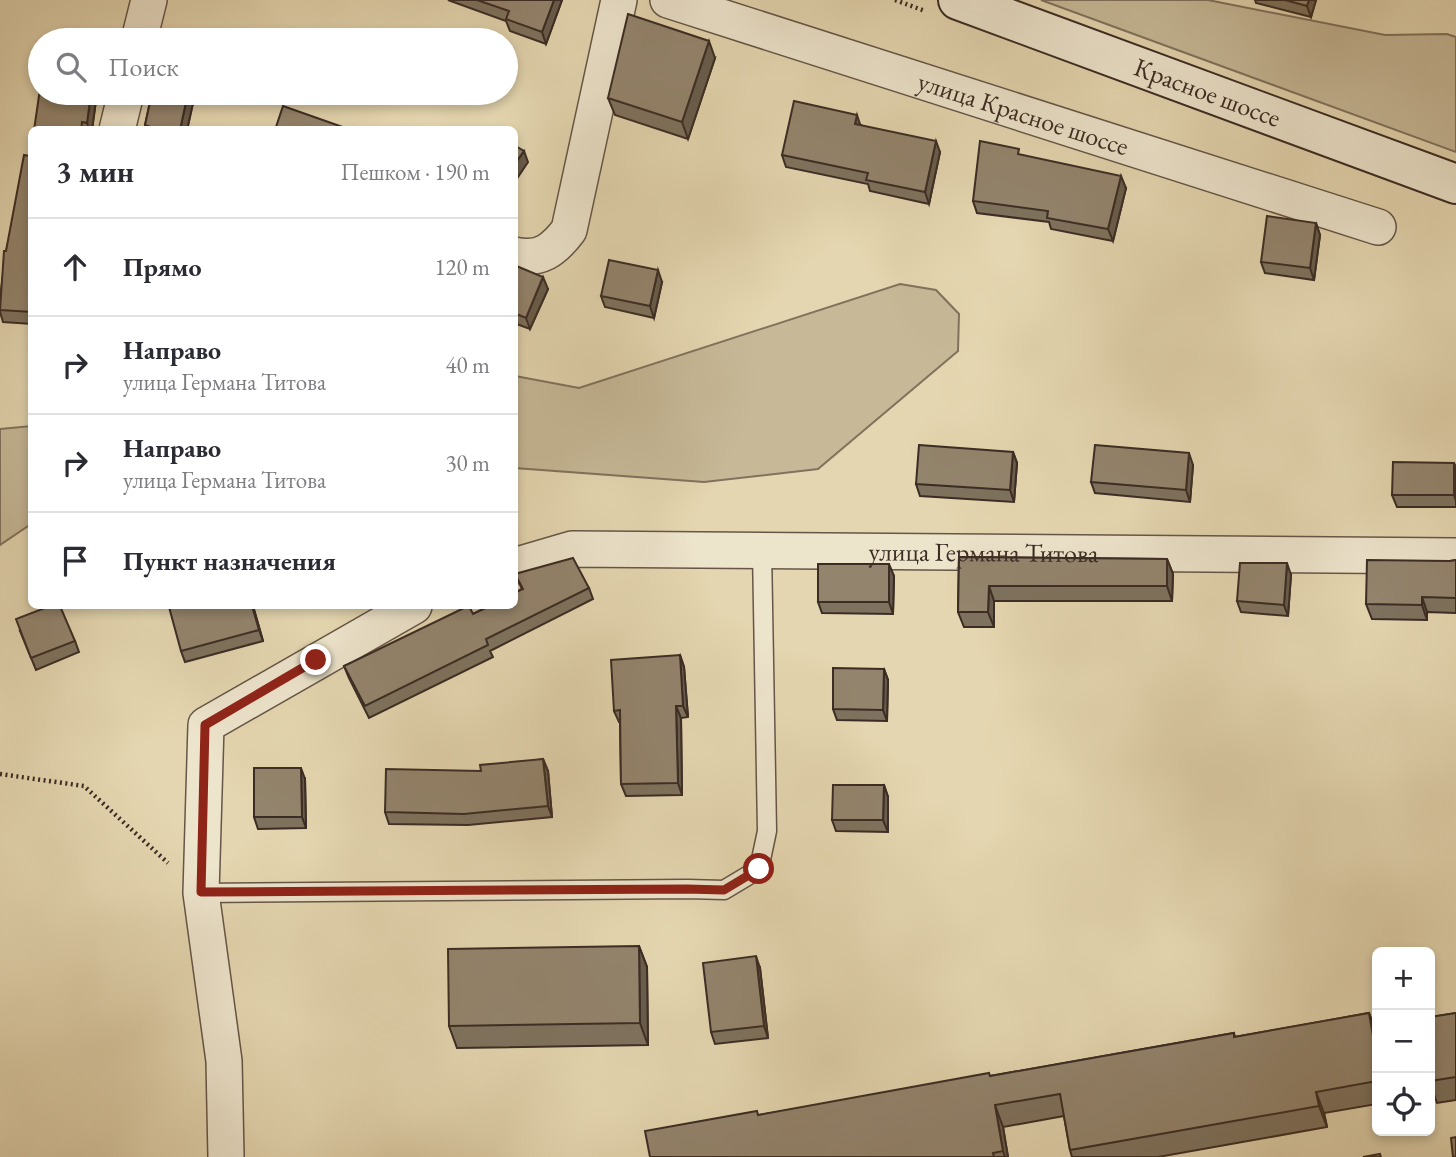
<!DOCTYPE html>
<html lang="ru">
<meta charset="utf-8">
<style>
:root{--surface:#fff;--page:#f2f2f3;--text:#2b2b33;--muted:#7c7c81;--line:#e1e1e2}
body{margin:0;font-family:"EB Garamond",serif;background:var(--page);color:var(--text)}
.controls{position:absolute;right:21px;bottom:21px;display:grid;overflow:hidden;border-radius:10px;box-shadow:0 4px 10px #0003}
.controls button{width:63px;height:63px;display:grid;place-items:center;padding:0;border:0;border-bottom:2px solid var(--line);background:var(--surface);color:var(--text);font:35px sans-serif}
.stop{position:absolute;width:21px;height:21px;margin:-16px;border:5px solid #8f2418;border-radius:50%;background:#fff}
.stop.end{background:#8f2418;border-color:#fff;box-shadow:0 2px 7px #0008}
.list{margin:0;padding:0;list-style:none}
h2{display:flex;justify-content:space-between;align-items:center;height:91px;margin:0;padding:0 28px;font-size:30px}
h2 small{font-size:23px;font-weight:400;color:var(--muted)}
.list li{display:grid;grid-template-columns:46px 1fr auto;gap:21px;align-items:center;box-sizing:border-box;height:98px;padding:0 28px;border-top:2px solid var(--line)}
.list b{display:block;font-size:26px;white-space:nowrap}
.list p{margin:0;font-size:23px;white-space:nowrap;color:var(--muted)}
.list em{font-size:23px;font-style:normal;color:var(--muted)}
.icon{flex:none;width:38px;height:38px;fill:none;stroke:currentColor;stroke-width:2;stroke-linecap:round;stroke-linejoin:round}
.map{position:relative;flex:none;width:1456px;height:1157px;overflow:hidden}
.search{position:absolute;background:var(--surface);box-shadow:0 4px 10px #0003;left:28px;top:28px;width:490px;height:77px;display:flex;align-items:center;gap:18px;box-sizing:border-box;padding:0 24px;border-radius:38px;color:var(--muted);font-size:26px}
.panel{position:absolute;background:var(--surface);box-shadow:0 4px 10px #0003;left:28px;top:126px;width:490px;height:483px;border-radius:10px}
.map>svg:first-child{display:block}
.green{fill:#c7b998;stroke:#81725e;stroke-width:2}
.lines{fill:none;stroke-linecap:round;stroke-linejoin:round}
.service-casing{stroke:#655647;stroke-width:21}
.minor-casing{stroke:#655647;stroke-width:38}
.secondary-casing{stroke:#3b2c24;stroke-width:42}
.path{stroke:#3b2c24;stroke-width:4.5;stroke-dasharray:2 3.5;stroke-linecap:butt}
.service{stroke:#ede4cc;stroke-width:18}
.minor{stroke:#ede4cc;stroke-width:35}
.secondary{stroke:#ede4cc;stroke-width:38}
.wall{fill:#7e725e;stroke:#3b2c24;stroke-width:2}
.shaded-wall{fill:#675c4c;stroke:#3b2c24;stroke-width:2}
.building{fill:#93846d;stroke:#3b2c24;stroke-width:2}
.route{stroke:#8f2418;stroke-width:9}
.labels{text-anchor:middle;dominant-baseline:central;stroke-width:5;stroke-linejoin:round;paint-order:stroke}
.street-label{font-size:26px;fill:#3b2c24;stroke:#ede4cc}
</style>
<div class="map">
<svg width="1456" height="1157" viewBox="0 0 1456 1157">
<rect width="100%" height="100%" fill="#e4d6b0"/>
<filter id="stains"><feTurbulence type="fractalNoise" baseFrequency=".00286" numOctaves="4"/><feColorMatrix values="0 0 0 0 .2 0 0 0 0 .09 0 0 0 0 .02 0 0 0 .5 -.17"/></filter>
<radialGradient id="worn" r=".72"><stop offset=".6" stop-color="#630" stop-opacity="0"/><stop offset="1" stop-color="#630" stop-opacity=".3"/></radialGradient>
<path class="green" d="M1041 0H1208L1385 35 1447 34 1456 37V152Z
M900 284 936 290 959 314 958 351 818 469 704 482 515 468V376L579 388Z
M31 426V524L0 545V429Z"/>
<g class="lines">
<g class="service-casing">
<path id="service" d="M201 893 687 889 724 890 759 869 767 831 762 550"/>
</g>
<g class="minor-casing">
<g id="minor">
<path id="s1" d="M668 0 1378 227"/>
<path d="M139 40 149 0"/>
<path d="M117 130 126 93"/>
<path d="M514 255C540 261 554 250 569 230L619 0"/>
<path id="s2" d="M514 566 572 549 1456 556"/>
<path d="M226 1157 224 1061 201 893 206 725 414 606"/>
</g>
</g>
<g class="secondary-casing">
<g id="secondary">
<path id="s3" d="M958 0 1456 184"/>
</g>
</g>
<path class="path" d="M895 0 925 11
M0 774 84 786 168 863"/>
<use href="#service" class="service"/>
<use href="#minor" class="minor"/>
<use href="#secondary" class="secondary"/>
</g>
<path class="wall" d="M448 0H562L546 44 510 31 506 21Z
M1255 0H1316L1311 17 1256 3Z
M715 58 688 139 615 115 608 98Z
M97 93 92 130H34Z
M152 93H189L193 103 187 130H147L145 125Z
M860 125 940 152 929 204 870 191 868 184 786 167 782 155Z
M32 147V324L3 322 0 312V298L6 251 30 156Z
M1021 155 1126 188 1113 241 1051 229 1049 222 977 213 973 201Z
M1316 223 1320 235 1314 280 1265 273 1261 262Z
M514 265 548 289 530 329 514 323Z
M662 282 654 318 605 307 601 296Z
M1013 452 1017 463 1014 502 920 496 916 484Z
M1193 465 1190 502 1095 493 1091 482Z
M1456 467V507H1397L1392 495Z
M959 557 1167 559 1173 574 1172 601H994V627H964L958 612Z
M1456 560V613L1427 612V620L1372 619 1366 604 1450 561Z
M515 574 589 588 593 599 490 651 493 657 369 718 349 678 344 666 473 614 522 589Z
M1291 575 1288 616 1241 612 1237 601Z
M894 576 893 614 822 613 818 602Z
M253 606 263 641 185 662 181 651Z
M20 631 75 641 79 652 36 670Z
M680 655 684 667 688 717 681 718 682 795 626 796 621 784 620 722H619L614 711Z
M884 669 888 680 887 721 837 720 833 709Z
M543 759 548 771 552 817 468 825 389 824 385 812 481 771Z
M305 779 306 828 258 829 254 817Z
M884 785 888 797V832L836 831 832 820Z
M639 946 647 967 648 1045 457 1048 449 1026Z
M760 968 768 1038 715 1044 711 1032Z
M1369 1013 1377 1034V1104L1324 1113 1327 1127 1158 1157H1072L1070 1150 1064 1116 1003 1127 1008 1157H650L759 1115 990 1076 1234 1033 1235 1037Z
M1456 1013V1100L1437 1103 1430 1083V1017Z"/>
<path class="shaded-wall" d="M554 0H562L546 44 542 32Z
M1309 0H1316L1311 17 1307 6Z
M709 41 715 58 688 139 682 122Z
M91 93H97L92 130H89L87 123Z
M188 93H189L193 103 187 130H180Z
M857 115 861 127 855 124Z
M936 141 940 152 929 204 925 192Z
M524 151 528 162 514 183V165Z
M1121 176 1126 188 1113 241 1108 229Z
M1316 223 1320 235 1314 280 1310 268Z
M658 270 662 282 654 318 650 306Z
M543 277 548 289 530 329 526 318Z
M1013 452 1017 463 1014 502 1010 490Z
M1189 453 1193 465 1190 502 1186 490Z
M1454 463 1456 467V501L1454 495Z
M1167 559 1173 574 1172 601 1167 586Z
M1287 563 1291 575 1288 616 1284 605Z
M889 564 894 576 893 614 889 602Z
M989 586 994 601V627L988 612Z
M1422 597 1427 612V620L1422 605Z
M252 606H253L263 641 259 630Z
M680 655 684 667 688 717 683 706Z
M884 669 888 680 887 721 883 710Z
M676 706 681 718 682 795 678 783Z
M543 759 548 771 552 817 548 806Z
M301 768 305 779 306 828 302 817Z
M884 785 888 797V832L883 820Z
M639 946 647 967 648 1045 640 1023Z
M756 956 760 968 768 1038 764 1026Z
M1369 1013 1377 1034V1058Z
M1316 1092 1324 1113 1327 1127 1319 1106Z
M995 1105 1003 1127 1008 1157H1005L1003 1151Z"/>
<path class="building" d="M477 0H554L542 32 506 19 509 11Z
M1285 0H1309L1307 6Z
M628 14 709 41 682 122 608 98Z
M40 89V93H91L87 123 82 122 81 130H34Z
M152 93H188L180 130H158L145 125Z
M794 101 857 115 855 124 936 141 925 192 866 180 868 173 782 155Z
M283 106 351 130H275Z
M980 141 1019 149 1018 154 1121 176 1108 229 1047 218 1048 211 973 201Z
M514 145 524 151 514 165Z
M32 147V312L0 310 4 251H6L24 155 30 156Z
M1267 216 1316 223 1310 268 1261 262Z
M609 260 658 270 650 306 601 296Z
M514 265 543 277 526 318 514 313Z
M919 445 1013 452 1010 490 916 484Z
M1095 445 1189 453 1186 490 1091 482Z
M1393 462 1454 463V495H1392Z
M959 557 1167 559V586H989L988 612H958Z
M573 558 589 588 486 639 488 645 365 706 344 666 468 606H469L473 614 490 606H514V593L523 589 515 574Z
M1367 560 1450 561 1456 560V598L1422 597V605L1366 604Z
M1240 563H1287L1284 605 1237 601Z
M818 564H889V602H818Z
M50 606H60L75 641 31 658 16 619Z
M176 606H252L259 630 181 651 169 607Z
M680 655 683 706H676L678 783 621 784 620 710 614 711 611 660Z
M833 668 884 669 883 710 833 709Z
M543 759 548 806 464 814 385 812 386 769 481 771 480 765Z
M254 768H301L302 817H254Z
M833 785H884L883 820H832Z
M639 946 640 1023 449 1026 448 949Z
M756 956 764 1026 711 1032 703 963Z
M1369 1013 1377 1058V1081L1316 1092 1319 1106 1070 1150 1060 1094 995 1105 1003 1151 993 1153 994 1157H650L645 1131 757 1111 758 1115 989 1073 990 1076 1234 1033V1037Z
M1456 1013V1077L1430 1081V1017Z
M1456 1137V1157H1453L1451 1138Z
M1380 1154 1381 1157H1363Z"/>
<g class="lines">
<path class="route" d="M316 660 205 725 201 892 687 889 724 890 759 869"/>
</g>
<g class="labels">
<g class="street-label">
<text stroke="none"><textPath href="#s3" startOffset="266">Красное шоссе</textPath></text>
<text stroke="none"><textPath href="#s1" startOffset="373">улица Красное шоссе</textPath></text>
<text stroke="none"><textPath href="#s2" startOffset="472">улица Германа Титова</textPath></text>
</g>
</g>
<rect width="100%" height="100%" filter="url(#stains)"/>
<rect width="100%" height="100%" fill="url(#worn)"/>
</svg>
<div class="controls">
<button>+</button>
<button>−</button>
<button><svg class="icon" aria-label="locate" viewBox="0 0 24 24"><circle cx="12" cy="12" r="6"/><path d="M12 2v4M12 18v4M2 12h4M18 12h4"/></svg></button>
</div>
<div class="stop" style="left:759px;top:869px"></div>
<div class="stop end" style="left:316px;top:660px"></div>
<div class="search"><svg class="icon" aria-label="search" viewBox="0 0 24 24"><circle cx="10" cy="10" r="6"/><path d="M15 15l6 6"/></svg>Поиск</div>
<section class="panel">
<h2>3 мин<small>Пешком · 190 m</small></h2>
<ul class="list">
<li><svg class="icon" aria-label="ahead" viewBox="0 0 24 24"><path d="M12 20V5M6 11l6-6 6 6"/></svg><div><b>Прямо</b></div><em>120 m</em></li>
<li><svg class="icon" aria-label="right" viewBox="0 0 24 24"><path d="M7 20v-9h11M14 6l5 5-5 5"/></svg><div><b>Направо</b><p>улица Германа Титова</p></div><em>40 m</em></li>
<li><svg class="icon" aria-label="right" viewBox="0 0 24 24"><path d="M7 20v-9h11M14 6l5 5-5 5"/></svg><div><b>Направо</b><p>улица Германа Титова</p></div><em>30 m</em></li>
<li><svg class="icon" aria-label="arrive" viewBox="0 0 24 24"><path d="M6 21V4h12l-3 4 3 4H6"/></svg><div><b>Пункт назначения</b></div></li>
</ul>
</section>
</div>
